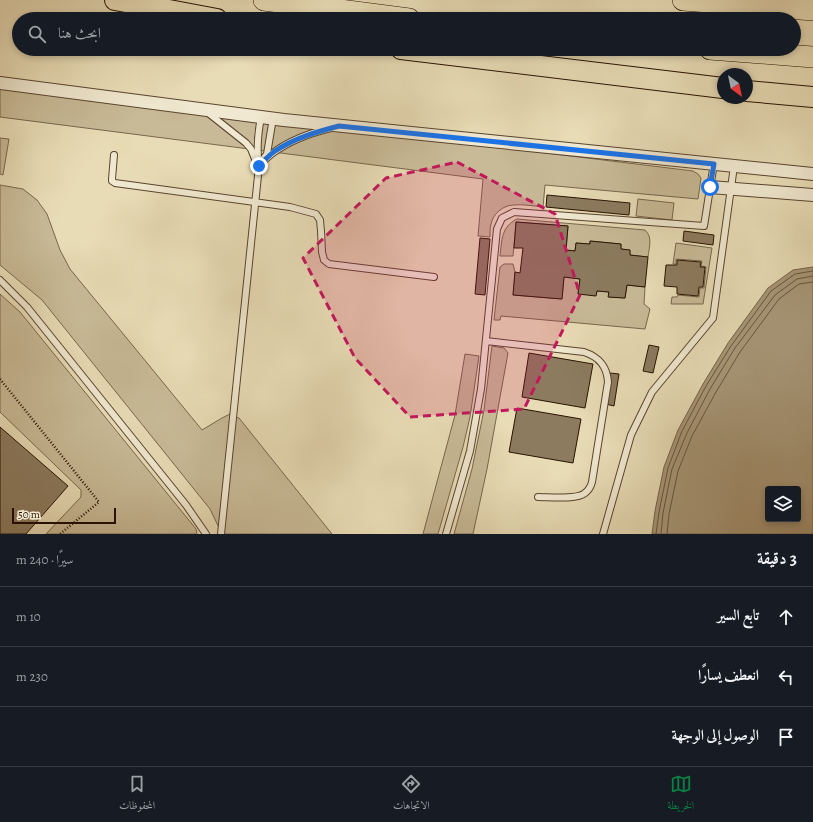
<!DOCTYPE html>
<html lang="ar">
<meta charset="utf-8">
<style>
:root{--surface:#171b24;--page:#242831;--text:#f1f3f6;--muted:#9ea1a6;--line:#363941;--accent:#0b8043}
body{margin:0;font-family:Alegreya,Amiri,serif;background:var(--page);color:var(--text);direction:rtl}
.controls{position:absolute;right:12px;bottom:12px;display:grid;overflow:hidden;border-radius:4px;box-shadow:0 2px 6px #0003}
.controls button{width:36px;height:36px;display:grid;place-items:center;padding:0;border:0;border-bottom:1px solid var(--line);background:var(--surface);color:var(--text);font:20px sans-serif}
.compass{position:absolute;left:717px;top:68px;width:36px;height:36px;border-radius:50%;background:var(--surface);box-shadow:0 2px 6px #0003;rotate:147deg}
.scale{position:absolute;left:12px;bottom:10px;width:104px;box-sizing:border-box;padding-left:4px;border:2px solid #291200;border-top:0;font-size:11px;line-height:14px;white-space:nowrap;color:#291200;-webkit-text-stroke:3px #f0e8d0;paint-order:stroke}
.stop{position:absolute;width:12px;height:12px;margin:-9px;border:3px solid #1a73e8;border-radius:50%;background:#fff}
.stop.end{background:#1a73e8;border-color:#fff;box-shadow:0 1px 4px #0008}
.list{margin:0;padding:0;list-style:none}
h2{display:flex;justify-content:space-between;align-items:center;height:52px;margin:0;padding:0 16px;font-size:17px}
h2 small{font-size:13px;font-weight:400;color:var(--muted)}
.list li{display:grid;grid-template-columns:26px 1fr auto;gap:12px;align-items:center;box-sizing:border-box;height:60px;padding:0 16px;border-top:1px solid var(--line)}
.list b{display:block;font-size:15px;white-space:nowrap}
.list em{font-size:13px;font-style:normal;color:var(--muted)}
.icon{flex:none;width:22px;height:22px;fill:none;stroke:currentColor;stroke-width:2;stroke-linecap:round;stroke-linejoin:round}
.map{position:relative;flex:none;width:813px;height:534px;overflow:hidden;direction:ltr}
.search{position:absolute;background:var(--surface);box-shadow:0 2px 6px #0003;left:12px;right:12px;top:12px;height:44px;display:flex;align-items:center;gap:10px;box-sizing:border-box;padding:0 14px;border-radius:22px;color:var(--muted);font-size:15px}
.sheet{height:232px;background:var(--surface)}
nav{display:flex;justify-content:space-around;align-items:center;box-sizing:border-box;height:56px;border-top:1px solid var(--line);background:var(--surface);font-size:11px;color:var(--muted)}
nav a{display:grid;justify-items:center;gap:2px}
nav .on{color:var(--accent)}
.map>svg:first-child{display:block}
.green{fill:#c8ba97;stroke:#78664c}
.water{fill:#a79778;stroke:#756248;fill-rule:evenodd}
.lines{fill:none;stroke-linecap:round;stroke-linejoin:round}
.shore{stroke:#68543c;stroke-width:1}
.building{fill:#8c7b5f;stroke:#291200}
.service-casing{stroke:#59442e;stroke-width:8}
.minor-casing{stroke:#59442e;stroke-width:14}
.primary-casing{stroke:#291200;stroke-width:22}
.trunk-casing{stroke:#291200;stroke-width:22}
.path{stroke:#291200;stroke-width:2.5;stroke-dasharray:1 2;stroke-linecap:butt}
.service{stroke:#f0e8d0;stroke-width:6}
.minor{stroke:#f0e8d0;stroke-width:12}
.primary{stroke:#e8dcb6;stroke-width:20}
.trunk{stroke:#e8dcb6;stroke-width:21}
.route{stroke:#1a73e8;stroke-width:5}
.marked{fill:#c2185b;fill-opacity:0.2;stroke:#c2185b;stroke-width:3;stroke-dasharray:8 5;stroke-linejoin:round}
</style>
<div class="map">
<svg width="813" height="534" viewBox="0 0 813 534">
<rect width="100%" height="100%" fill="#e8dcb6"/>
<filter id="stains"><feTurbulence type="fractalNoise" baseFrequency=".005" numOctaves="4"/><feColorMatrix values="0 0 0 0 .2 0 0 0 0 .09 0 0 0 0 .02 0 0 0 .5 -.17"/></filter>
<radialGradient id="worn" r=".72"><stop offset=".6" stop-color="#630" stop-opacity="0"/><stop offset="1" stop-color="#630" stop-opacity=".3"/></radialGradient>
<path class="green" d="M0 86 693 171 698 174 701 178 698 199 545 185 543 207C533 206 523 204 514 205 503 205 493 214 491 224 490 228 490 233 490 237L478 236 483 179 0 117Z
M0 138 9 139 3 175 0 174Z
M0 185 23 189 37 200 47 214 60 250 70 269 202 430 222 418 230 414 239 418 332 534H222L210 509 42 300 0 265Z
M638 199 674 203 672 220 636 216Z
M517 219 645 230C653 237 649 247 648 257L630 255V250L621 249V244L590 241V244L576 243 575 251 566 250 568 226 516 222 513 256H500C502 240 501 227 517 219Z
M676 243 712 248 703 304H671L672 297H677L678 295 699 297 700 288H704L706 267 701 266 702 261 676 259V264H673Z
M504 264H513L515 272 513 295 562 299 564 277 580 279 578 294 596 295 597 291 609 292V297L625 298 627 285 645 287 644 304 650 309 645 329 501 316 500 320H494L500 267Z
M0 294 20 312 196 529 197 534H46L81 497V490L0 412Z
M492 346 504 348 508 353 487 469 473 534H454L472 469 484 410Z
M465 354 479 356 470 417 463 447 438 534H423L455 415Z"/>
<path class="water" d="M813 267V534H652L655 511 664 467 678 430 703 384 728 343 768 288 793 270ZM768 489H798V519H768Z"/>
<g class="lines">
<path class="shore" d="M656 534 659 512 668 468 682 431 706 386 731 346 771 291 795 274 813 271
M661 534 663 513 672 469 687 433 710 389 735 348 775 295 797 279 813 276
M667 534 669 514 678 471 692 436 716 392 740 352 779 299 799 284 813 282"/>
</g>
<path class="building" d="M547 195 630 203 629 215 546 207Z
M516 222 568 226 566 250 575 251 576 243 590 244V241L621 244V249L630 250V255L648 257 645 287 627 285 625 298 608 297 609 292 597 291 596 296 578 294 580 279 564 277 562 299 513 295 515 272 520 273 523 248H514Z
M684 231 714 235 713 245 683 241Z
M480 238 490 239 485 295 475 294Z
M677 260 701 262 700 267H705L703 287H699L698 296 677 294V287L664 286 666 265H677Z
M649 345 659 347 653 373 643 371Z
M529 353 593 364 585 408 522 397Z
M610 373 619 374 614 406 606 404Z
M517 408 581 419 573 463 509 452Z
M0 427 68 486 26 534H0Z"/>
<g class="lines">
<g class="service-casing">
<path id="service" d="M207 112 246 143 251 149 255 159
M114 155 112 179V181L115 183 290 207 316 214 320 220 321 231 322 252 324 260 329 264 434 277
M263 159 267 154 273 118
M259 166C263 161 268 157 273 153 290 140 310 133 331 128
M0 280 27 307 186 505 206 534
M486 341 584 352C599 357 607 366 608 382L592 482C591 486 589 490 585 493 577 500 549 497 538 497
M221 534 259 166C256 149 258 133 261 117
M446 534 470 451 481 389 497 229 502 218 514 212 704 226 714 163
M603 534 631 435 652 392 713 318 734 166"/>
</g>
<g class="minor-casing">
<path id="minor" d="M0 83 284 120 813 174
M710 187 813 195"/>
</g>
<g class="primary-casing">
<path id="primary" d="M115 0 217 19
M401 49 723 88
M747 91 813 97"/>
</g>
<g class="trunk-casing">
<path id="trunk" d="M264 0 409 19
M683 0 813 10
M710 49 813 57"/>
</g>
<path class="path" d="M0 379 99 502 60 534"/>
<use href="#service" class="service"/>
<use href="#minor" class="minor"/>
<use href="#primary" class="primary"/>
<use href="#trunk" class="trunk"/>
</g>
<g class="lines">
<path class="route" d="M259 166C264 161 269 155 275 151 295 138 316 132 339 126L714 164 710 187"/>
</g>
<path class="marked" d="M457 162 555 214 580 295 524 409 410 417 355 358 303 258 386 178Z"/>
<rect width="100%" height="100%" filter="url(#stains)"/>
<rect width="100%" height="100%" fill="url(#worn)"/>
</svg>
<div class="controls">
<button><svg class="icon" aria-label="layers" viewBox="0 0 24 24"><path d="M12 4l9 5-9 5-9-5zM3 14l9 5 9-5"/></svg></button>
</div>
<svg class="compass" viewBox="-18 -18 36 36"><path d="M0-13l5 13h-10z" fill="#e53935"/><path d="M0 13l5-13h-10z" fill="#9ea1a6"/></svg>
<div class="scale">50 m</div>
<div class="stop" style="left:710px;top:187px"></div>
<div class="stop end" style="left:259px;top:166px"></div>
<div class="search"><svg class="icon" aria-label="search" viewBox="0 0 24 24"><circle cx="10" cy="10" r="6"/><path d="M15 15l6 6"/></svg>ابحث هنا</div>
</div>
<section class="sheet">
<h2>3 دقيقة<small>سيرًا · 240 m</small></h2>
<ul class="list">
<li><svg class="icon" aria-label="ahead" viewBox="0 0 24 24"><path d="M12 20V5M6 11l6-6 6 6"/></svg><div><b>تابع السير</b></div><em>10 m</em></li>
<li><svg class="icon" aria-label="left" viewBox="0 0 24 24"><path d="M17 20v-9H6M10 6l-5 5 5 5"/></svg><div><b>انعطف يسارًا</b></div><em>230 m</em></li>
<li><svg class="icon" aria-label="arrive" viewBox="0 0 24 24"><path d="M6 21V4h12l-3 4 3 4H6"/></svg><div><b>الوصول إلى الوجهة</b></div></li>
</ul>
</section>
<nav>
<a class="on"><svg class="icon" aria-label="map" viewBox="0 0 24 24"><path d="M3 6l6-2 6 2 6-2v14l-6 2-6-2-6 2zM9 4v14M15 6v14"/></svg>الخريطة</a>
<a><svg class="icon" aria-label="directions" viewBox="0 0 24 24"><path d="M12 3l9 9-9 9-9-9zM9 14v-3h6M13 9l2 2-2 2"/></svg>الاتجاهات</a>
<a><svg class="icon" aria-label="saved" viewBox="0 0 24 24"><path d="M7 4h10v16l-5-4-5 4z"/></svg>المحفوظات</a>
</nav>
